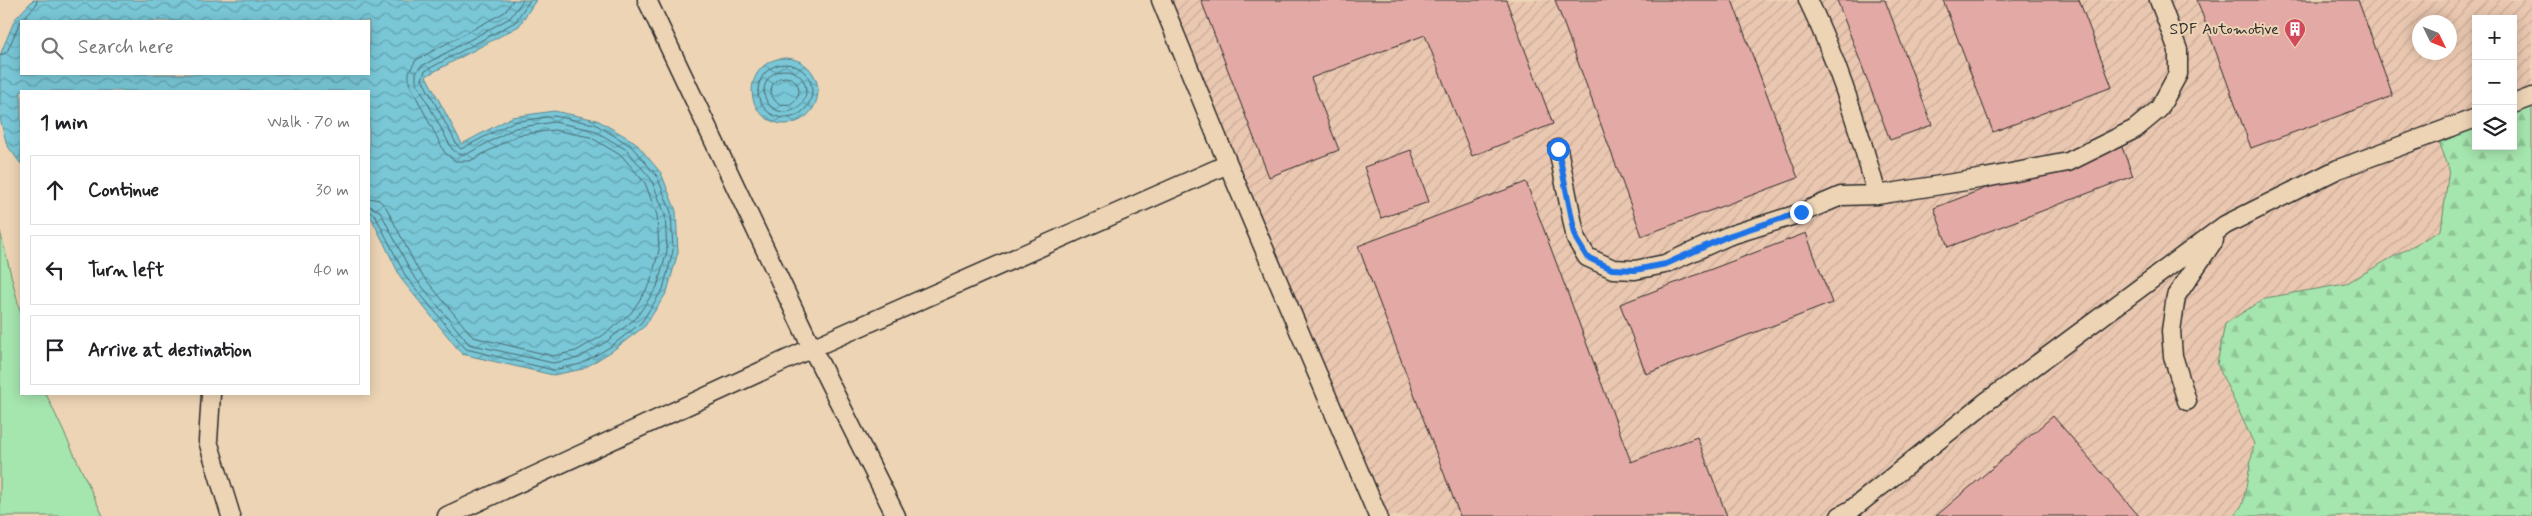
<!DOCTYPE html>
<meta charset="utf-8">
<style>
:root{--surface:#fff;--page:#f2f2f2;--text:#202124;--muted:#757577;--line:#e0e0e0}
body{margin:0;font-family:Mynerve,sans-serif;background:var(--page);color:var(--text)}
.controls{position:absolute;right:15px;top:15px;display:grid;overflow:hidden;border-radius:0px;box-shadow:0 2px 12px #0003}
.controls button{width:45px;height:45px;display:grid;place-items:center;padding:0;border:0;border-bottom:1px solid var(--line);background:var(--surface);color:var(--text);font:25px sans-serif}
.compass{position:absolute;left:2412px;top:15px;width:45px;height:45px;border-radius:50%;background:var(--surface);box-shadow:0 2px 12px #0003;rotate:133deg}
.stop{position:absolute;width:15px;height:15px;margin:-11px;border:4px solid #1a73e8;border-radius:50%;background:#fff}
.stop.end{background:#1a73e8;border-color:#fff;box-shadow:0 1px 5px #0008}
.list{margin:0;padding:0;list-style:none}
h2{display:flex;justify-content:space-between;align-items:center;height:65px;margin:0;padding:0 20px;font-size:21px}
h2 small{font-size:16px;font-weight:400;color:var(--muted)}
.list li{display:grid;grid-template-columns:32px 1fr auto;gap:15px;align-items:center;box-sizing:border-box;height:70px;margin:0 10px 10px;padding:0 10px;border:1px solid var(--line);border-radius:0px}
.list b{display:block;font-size:19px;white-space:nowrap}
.list em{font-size:16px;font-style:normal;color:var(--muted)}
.icon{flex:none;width:28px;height:28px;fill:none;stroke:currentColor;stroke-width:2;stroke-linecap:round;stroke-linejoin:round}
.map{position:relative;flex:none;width:2532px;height:516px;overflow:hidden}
.search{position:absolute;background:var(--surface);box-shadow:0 2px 12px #0003;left:20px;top:20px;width:350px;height:55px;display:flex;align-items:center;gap:12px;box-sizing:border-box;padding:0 18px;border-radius:0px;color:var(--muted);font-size:19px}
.panel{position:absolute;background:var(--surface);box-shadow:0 2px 12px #0003;left:20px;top:90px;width:350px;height:305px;border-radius:0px}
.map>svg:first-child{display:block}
.industrial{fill:url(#industrial-furrows);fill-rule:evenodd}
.green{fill:#a5e5ae;stroke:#68886c}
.forest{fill:url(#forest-firs);stroke:#68886c}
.water{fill:url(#water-waves);stroke:#5a8992;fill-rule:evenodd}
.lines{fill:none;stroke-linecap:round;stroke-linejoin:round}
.shore{stroke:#4a6970;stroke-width:1}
.building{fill:#e3a9a4;stroke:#2b2b2b}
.lane-casing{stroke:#2b2b2b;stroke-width:21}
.lane{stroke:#edd4b5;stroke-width:18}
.route{stroke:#1a73e8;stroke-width:6}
.labels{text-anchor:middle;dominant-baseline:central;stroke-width:4;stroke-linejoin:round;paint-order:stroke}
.poi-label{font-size:16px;fill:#2b2b2b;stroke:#edd4b5;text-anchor:end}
</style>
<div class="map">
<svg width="2532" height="516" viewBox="0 0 2532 516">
<defs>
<pattern id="industrial-furrows" width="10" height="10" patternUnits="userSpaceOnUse" patternTransform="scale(1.25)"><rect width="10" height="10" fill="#eac7b0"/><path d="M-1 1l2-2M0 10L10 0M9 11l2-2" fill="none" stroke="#c9ab98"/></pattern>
<pattern id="forest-firs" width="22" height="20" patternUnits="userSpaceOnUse" patternTransform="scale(1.25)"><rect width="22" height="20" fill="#a5e5ae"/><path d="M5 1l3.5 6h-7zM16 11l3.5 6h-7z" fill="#8ec596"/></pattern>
<pattern id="water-waves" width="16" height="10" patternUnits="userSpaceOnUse" patternTransform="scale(1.25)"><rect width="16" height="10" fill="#79c7d7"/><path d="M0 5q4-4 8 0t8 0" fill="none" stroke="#63a2af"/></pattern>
</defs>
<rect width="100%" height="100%" fill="#edd4b5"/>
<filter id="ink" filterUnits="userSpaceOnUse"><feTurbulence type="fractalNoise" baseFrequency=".02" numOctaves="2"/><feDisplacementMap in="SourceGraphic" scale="10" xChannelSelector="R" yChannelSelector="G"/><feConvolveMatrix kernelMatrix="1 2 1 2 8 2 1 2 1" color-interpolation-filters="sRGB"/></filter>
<g filter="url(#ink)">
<path class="industrial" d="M1161 0H2532V97L2513 104V19H2476V118L2436 133 2449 169 2441 230 2345 284 2265 298 2217 364 2254 444 2243 503 2235 516H1378ZM2420 22H2450V52H2420Z"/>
<path class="green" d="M0 231 21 315V394H46L103 516H0Z"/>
<path class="forest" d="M2532 97V516H2235L2243 503 2254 444 2217 364 2225 324 2265 298 2345 284 2441 230 2449 169 2436 133 2476 118V146H2513V104Z"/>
<path class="water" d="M33 0H536L519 26 426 76 462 144 512 117 554 111 597 120 635 142 661 173 676 211 678 252 667 292 645 326 612 351 583 369 553 375 462 354 402 280 369 213V91H21V164L7 145 0 119V55L15 19ZM21 21H369V74H21Z
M752 91a33 33 0 1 1 66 0a33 33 0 1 1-66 0Z"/>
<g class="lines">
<path class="shore" d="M0 55 7 52 20 22 36 5 37 0
M758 91a27 27 0 1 1 54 0a27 27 0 1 1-54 0Z
M764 91a21 21 0 1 1 42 0a21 21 0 1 1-42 0Z
M771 91a14 14 0 1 1 28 0a14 14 0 1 1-28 0Z
M369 198 379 200 386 207 418 270 473 337 553 356 576 351 602 336 631 313 650 284 659 250 657 215 645 183 622 156 590 137 554 130 518 135 470 161H455L445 153 409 83V72L416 60 505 12 513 0
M369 206 380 211 412 274 469 344 553 363 579 358 606 342 636 318 657 287 667 251 665 214 651 179 627 150 593 130 554 122 515 128 467 154H458L452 149 416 81V73L420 67 510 18 523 0
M369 212 375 215 406 277 466 349 553 370 581 364 610 347 641 323 663 289 673 251 671 212 657 176 631 146 595 124 554 116 513 122 461 149 457 145 422 79 425 71 515 22 530 0"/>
</g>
<path class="building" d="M1201 0H1506L1553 124 1472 156 1425 35 1311 78 1339 150 1269 177Z
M1555 0H1732L1798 178 1642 236Z
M1837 0H1885L1932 125 1890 140Z
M1943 0H2079L2112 87 1993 132Z
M2197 0H2358L2393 96 2251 148Z
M2118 137 2133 176 1948 247 1934 208Z
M1411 150 1429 202 1381 218 1364 167Z
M1526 182 1631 462 1697 437 1727 516H1460L1358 246Z
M1806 233 1832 303 1646 374 1620 304Z
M2053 416 2139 516H1936Z"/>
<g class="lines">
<g class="lane-casing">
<path id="lane" d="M647 0 812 348 896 516
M1161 0 1228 164 1378 516
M1808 0C1838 62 1859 128 1877 195
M2513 104 2532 97
M1558 149 1576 239 1587 257 1613 269 1635 270 1665 264 1728 236 1801 213 1841 196 1877 195 1985 178 2068 162 2135 129 2159 109 2178 74V50L2159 0
M211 394 208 441 231 516
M2187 401 2173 356 2171 331 2176 296 2214 240
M447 516 812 348 1228 164
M1840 516 1851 510 1986 402 2225 225 2338 169 2476 118"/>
</g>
<use href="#lane" class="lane"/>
</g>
</g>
<g class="lines" filter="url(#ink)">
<path class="route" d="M1558 149 1576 239 1587 257 1612 269 1635 270 1666 264 1728 236 1801 212"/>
</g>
<defs>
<g id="building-pin" transform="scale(1.125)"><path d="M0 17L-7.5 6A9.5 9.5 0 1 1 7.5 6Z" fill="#d1495b" stroke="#edd4b5"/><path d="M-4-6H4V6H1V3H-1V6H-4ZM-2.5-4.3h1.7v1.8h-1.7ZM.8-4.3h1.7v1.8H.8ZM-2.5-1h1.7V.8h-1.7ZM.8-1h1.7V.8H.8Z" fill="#fff"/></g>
</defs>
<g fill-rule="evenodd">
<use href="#building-pin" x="2295" y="29"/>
</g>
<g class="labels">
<g class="poi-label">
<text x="2279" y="29">SDF Automotive</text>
</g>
</g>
</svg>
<div class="controls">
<button>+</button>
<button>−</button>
<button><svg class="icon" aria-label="layers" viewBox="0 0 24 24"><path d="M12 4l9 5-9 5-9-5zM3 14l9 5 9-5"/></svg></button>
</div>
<svg class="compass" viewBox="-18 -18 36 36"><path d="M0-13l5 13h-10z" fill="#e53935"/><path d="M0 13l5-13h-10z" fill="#757577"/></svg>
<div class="stop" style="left:1558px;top:149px"></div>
<div class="stop end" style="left:1801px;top:212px"></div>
<div class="search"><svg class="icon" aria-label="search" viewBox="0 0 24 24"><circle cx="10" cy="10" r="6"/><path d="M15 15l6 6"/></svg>Search here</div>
<section class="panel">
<h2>1 min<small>Walk · 70 m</small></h2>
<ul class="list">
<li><svg class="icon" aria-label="ahead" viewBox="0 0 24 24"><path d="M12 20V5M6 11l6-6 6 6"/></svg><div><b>Continue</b></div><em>30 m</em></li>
<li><svg class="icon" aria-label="left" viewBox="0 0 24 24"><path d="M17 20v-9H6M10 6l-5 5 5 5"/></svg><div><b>Turn left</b></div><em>40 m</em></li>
<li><svg class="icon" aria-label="arrive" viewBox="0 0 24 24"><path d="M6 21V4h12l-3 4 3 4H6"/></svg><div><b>Arrive at destination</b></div></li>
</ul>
</section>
</div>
